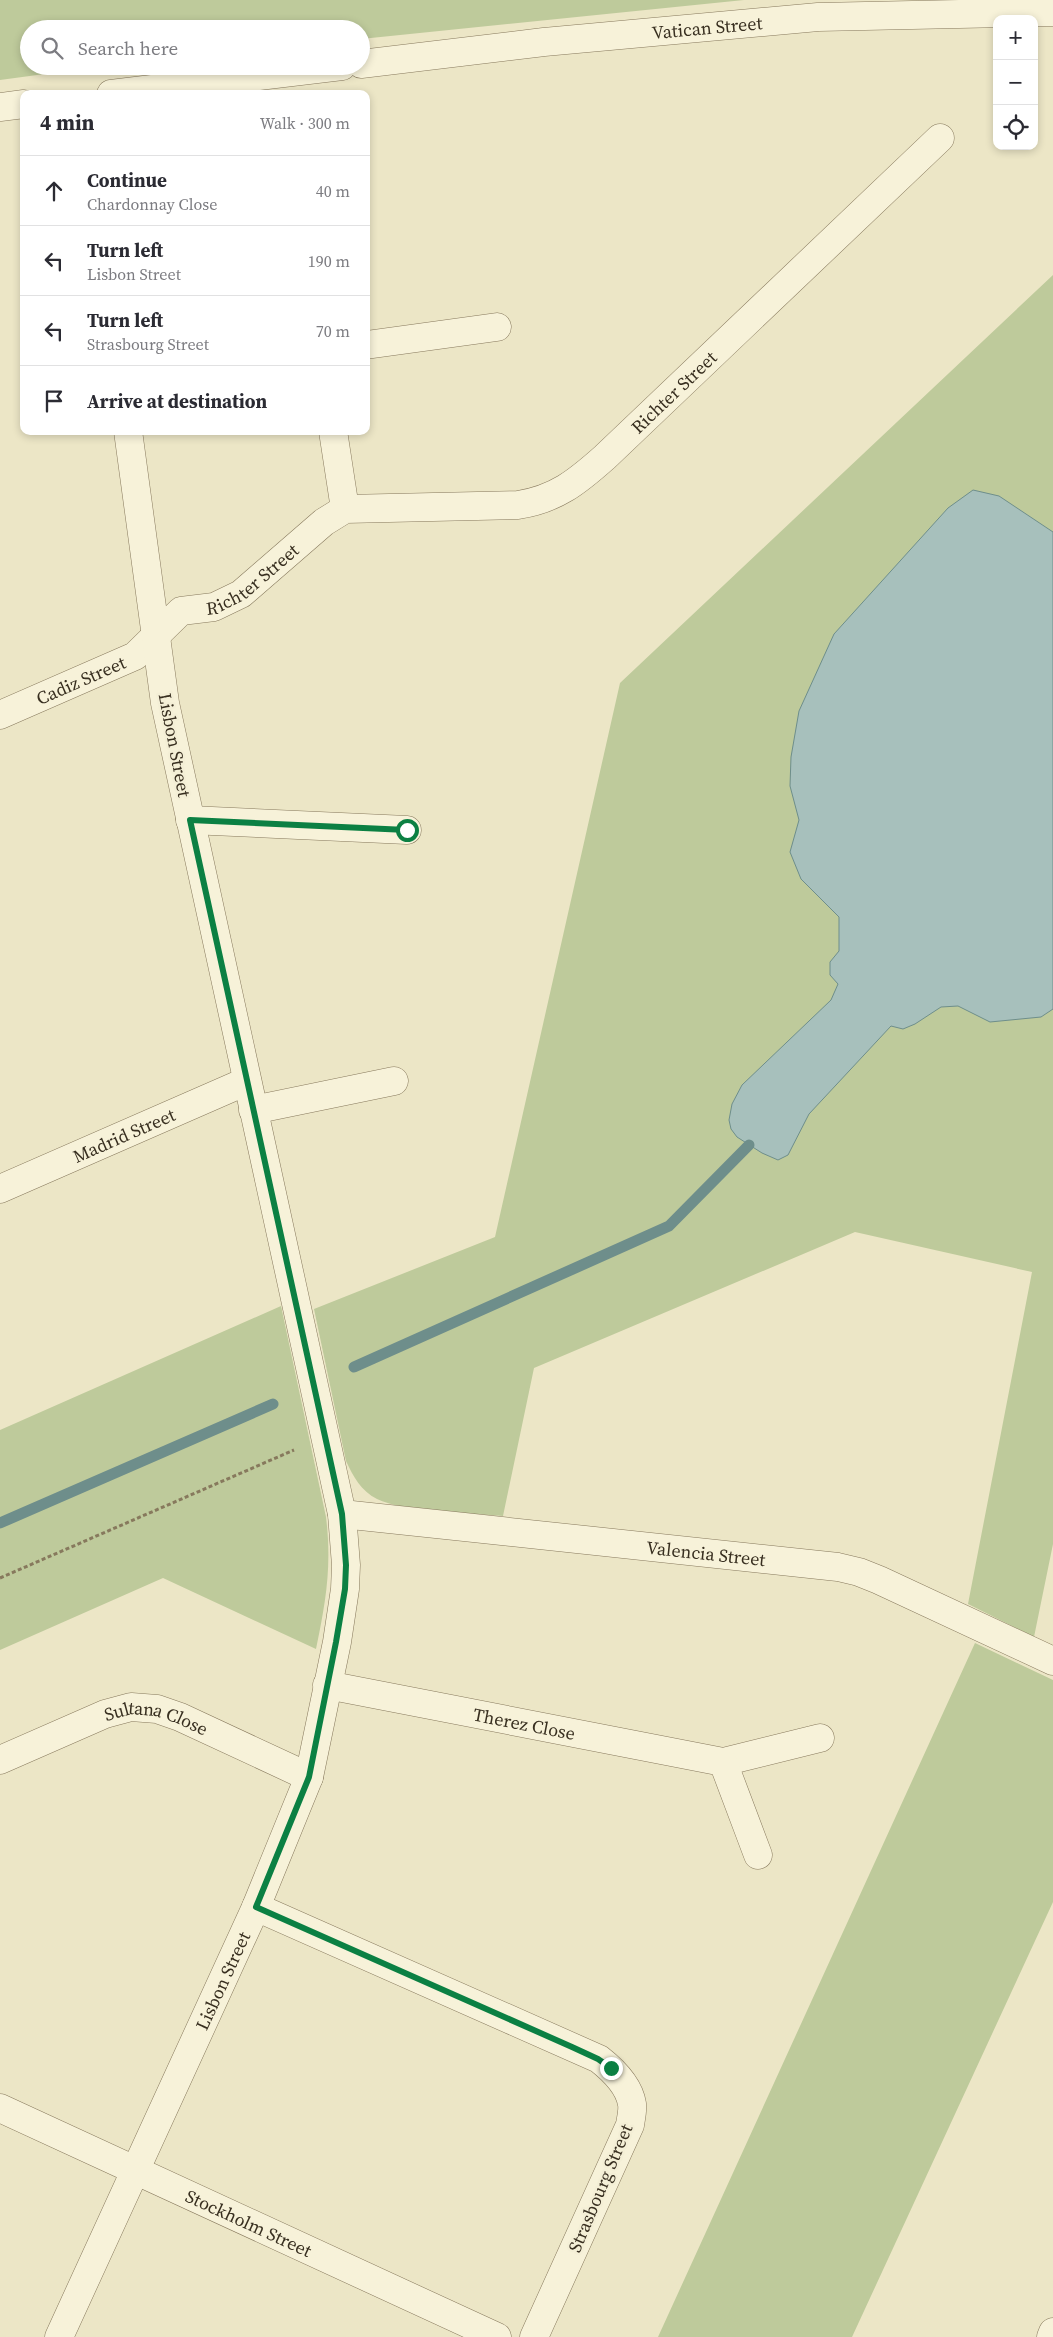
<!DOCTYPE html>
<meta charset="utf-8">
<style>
:root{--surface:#fff;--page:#f7f7f7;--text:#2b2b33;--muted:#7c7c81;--line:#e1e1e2}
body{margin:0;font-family:"Source Serif 4",serif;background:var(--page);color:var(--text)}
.controls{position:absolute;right:15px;top:15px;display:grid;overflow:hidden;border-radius:10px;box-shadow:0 2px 8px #0003}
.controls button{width:45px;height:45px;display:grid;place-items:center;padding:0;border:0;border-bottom:1px solid var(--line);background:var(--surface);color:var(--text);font:25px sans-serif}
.stop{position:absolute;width:15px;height:15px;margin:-11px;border:4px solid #0b8043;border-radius:50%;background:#fff}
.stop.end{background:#0b8043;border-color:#fff;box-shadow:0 1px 5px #0008}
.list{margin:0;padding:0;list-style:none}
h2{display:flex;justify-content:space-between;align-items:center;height:65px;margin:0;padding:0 20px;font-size:21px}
h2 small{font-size:16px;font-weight:400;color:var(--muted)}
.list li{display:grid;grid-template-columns:32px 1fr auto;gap:15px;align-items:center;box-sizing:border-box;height:70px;padding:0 20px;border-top:1px solid var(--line)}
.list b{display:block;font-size:19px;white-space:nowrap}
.list p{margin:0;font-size:16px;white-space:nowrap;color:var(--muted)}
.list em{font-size:16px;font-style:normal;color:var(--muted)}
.icon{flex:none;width:28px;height:28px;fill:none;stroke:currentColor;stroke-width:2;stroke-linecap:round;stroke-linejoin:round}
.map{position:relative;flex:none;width:1053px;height:2337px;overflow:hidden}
.search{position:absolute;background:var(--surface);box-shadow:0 2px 8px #0003;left:20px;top:20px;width:350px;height:55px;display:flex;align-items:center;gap:12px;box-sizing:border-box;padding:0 18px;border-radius:28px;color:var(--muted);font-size:19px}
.panel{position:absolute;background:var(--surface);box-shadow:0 2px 8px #0003;left:20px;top:90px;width:350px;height:345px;border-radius:10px}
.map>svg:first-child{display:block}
.green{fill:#beca9b}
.water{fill:#a7c0bc;stroke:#6e8e8b}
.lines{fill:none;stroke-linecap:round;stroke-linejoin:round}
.stream{stroke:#6e8e8b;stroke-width:11}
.minor-casing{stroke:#87795d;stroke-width:29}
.path{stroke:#87795d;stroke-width:3;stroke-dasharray:4 2.5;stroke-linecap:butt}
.minor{stroke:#f7f2d9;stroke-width:28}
.route{stroke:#0b8043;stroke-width:6}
.labels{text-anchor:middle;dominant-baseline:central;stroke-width:5;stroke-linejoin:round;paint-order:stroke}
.street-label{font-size:18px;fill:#382f20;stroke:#f4efd6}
</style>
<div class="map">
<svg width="1053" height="2337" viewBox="0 0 1053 2337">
<rect width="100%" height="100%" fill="#ece6c6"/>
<path class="green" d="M0 0H744L361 39V29H29V66H104L0 80Z
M1053 275V1544L1034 1637 968 1604 1032 1272 855 1232 534 1368 503 1516C472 1513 403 1512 377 1499 361 1491 353 1476 346 1461L314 1309 495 1237 620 683Z
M281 1306 326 1517C332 1566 326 1601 316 1649L163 1578 0 1650V1430Z
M975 1643 1053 1680V1902L852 2337H658Z"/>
<path class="water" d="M973 490 999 496 1053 532V1009L1041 1017 990 1022 958 1006 941 1007 915 1024 903 1029 891 1026 809 1114 788 1155 778 1160 762 1153 737 1137 731 1129 729 1120 732 1104 742 1085 831 1000 838 984 830 975V962L839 951V917L801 879 790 852 799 820 790 786 791 757 799 711 834 634 948 508Z"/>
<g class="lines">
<path class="stream" d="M354 1367 669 1226 749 1145
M0 1523 273 1404"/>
<g class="minor-casing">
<g id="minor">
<path id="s1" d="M361 64 544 42 818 17 1053 12"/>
<path d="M111 94 342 66"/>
<path d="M0 107 24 104"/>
<path d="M366 345 497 327"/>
<path d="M333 431 345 509"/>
<path id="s2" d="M0 715 135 656 181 611 214 607 241 594 324 522 345 509 518 505C556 499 577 482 605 457L940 138"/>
<path d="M190 820 407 830"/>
<path d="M253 1110 394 1081"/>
<path id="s3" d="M0 1189 247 1081"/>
<path id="s4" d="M342 1514 838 1567 859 1572 879 1580 1053 1661"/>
<path id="s5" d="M327 1685 723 1762 820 1738"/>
<path id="s6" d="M0 1760 105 1714 131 1707 157 1709 180 1717 309 1777"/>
<path d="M723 1762 758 1855"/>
<path d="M256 1907 599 2059C613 2070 629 2085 632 2104 633 2110 631 2118 630 2125L534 2337"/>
<path id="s7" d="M0 2108 497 2337"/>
<path id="s8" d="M59 2337 256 1907 309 1777 337 1642 345 1589 346 1565 342 1514 165 703 128 431"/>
<path d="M1051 2337 1053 2332"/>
</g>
</g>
<path class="path" d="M0 1578 294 1450"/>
<use href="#minor" class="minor"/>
</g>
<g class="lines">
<path class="route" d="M407 830 190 820 342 1514 346 1565 345 1589 336 1642 309 1777 256 1907 572 2047 598 2059 611 2068"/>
</g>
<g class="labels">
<g class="street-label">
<text stroke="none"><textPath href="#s1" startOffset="348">Vatican Street</textPath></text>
<text stroke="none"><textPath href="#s2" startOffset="778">Richter Street</textPath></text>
<text stroke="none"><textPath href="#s2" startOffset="292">Richter Street</textPath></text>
<text stroke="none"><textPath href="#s2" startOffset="88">Cadiz Street</textPath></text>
<text transform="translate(175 745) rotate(79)">Lisbon Street</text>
<text stroke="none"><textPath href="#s3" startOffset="135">Madrid Street</textPath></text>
<text stroke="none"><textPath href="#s4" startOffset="366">Valencia Street</textPath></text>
<text stroke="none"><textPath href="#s5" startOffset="201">Therez Close</textPath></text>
<text stroke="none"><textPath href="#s6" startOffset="168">Sultana Close</textPath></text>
<text stroke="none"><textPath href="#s8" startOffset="392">Lisbon Street</textPath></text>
<text transform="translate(600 2188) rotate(-67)">Strasbourg Street</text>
<text stroke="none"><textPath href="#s7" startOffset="274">Stockholm Street</textPath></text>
</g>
</g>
</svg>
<div class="controls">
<button>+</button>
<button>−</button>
<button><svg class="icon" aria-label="locate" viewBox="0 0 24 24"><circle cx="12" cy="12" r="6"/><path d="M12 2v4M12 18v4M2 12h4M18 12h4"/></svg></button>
</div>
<div class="stop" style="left:407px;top:830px"></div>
<div class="stop end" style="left:611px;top:2068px"></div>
<div class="search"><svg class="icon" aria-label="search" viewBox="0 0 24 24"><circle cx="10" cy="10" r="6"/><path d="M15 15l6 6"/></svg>Search here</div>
<section class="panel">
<h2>4 min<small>Walk · 300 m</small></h2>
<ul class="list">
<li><svg class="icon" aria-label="ahead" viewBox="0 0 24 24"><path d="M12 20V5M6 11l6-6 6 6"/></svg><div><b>Continue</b><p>Chardonnay Close</p></div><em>40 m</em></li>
<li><svg class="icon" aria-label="left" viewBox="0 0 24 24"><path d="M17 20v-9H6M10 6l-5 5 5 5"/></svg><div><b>Turn left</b><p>Lisbon Street</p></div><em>190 m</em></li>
<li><svg class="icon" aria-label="left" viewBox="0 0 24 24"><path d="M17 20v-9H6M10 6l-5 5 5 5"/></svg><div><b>Turn left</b><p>Strasbourg Street</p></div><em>70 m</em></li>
<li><svg class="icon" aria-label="arrive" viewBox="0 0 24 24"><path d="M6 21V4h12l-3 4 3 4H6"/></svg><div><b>Arrive at destination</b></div></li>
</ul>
</section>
</div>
